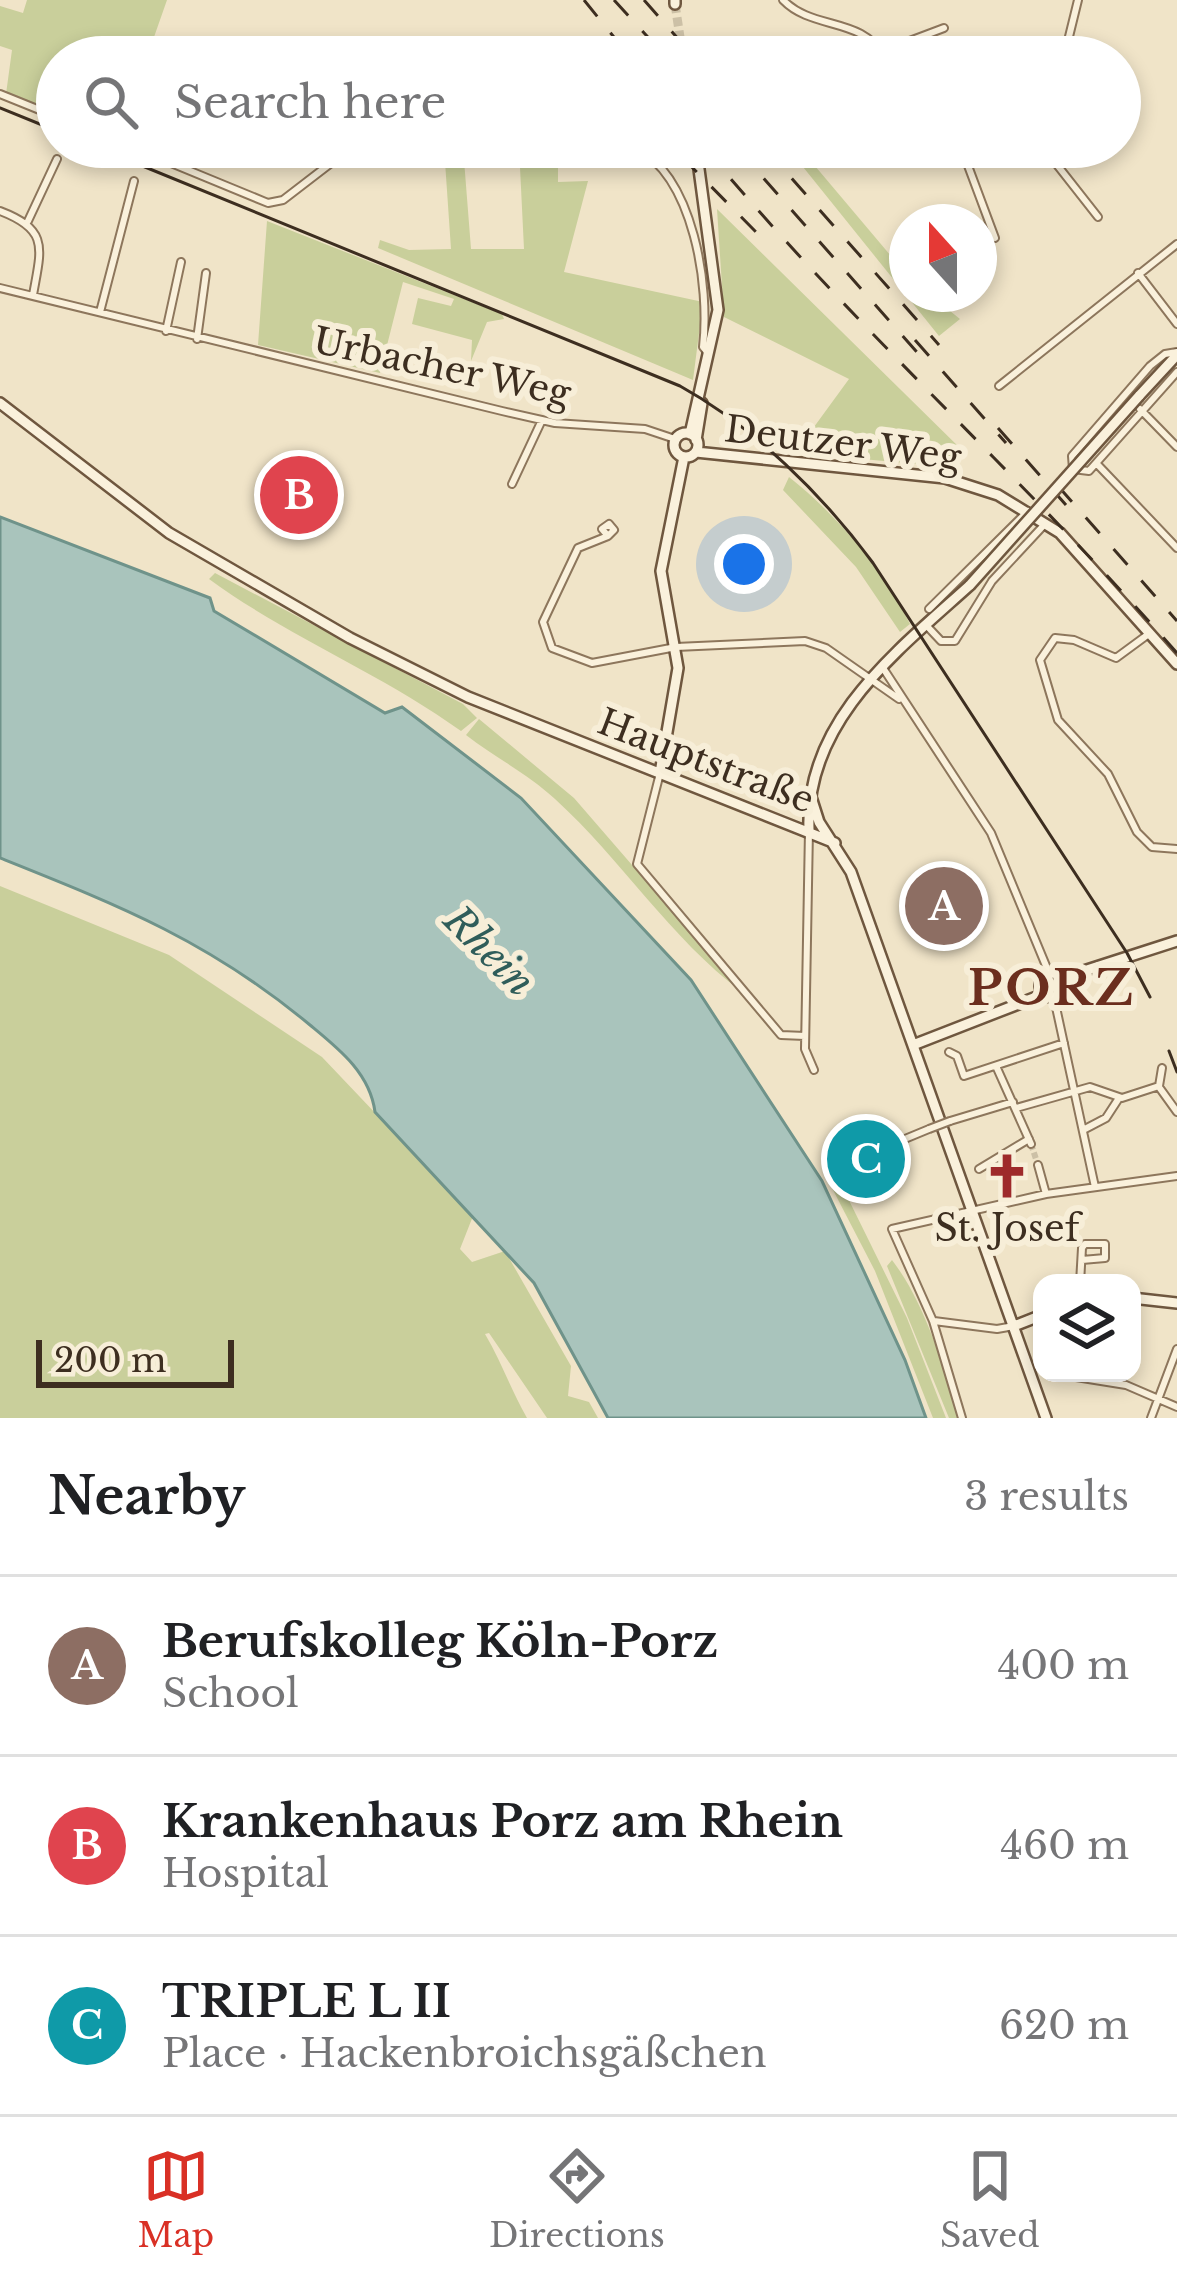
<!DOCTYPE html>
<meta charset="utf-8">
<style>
:root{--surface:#fff;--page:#f6f6f6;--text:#202124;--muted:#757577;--line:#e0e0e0;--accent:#d93025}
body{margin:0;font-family:"Libre Baskerville",serif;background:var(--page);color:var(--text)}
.controls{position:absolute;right:36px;bottom:36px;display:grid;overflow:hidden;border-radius:24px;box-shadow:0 6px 18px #0003}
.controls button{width:108px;height:108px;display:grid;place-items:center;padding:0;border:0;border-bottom:3px solid var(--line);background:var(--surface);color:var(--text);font:60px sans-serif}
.compass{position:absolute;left:889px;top:204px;width:108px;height:108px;border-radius:50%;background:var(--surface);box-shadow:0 6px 18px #0003;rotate:339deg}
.scale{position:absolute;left:36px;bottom:30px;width:198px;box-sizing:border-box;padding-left:12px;border:6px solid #3d2e20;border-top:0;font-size:33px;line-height:42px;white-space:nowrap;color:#3d2e20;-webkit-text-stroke:9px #f7eed8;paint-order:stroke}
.you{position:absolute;left:744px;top:564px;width:42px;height:42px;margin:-30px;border:9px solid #fff;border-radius:50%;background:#1a73e8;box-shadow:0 0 0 18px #1a73e833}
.badge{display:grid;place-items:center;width:78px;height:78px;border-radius:50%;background:var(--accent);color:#fff;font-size:39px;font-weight:700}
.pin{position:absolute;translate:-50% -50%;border:6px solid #fff;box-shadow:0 3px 12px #0006}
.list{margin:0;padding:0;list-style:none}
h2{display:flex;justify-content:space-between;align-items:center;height:156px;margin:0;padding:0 48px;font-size:51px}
h2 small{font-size:39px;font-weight:400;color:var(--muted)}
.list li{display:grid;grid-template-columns:78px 1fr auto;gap:36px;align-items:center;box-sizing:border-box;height:180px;padding:0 48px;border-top:3px solid var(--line)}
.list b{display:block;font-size:45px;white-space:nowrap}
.list p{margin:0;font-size:39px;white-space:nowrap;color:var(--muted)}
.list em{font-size:39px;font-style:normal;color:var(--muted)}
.icon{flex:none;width:66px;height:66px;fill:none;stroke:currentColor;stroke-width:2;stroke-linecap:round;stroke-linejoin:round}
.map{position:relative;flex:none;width:1177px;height:1418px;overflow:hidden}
.search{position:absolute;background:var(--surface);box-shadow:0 6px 18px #0003;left:36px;right:36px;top:36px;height:132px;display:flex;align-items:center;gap:30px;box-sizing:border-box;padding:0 42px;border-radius:66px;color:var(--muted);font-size:45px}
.sheet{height:696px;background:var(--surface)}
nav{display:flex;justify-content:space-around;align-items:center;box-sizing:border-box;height:168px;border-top:3px solid var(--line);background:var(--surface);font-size:33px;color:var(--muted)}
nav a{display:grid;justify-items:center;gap:6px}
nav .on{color:var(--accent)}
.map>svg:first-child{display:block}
.green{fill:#c9cf9b}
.water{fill:#a9c4bc;stroke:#6f938a;stroke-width:3}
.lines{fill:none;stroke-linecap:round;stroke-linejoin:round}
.street-tunnel{stroke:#ccc0a6;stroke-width:6;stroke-dasharray:6 3;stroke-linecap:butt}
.secondary-tunnel{stroke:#ccc0a6;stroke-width:9;stroke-dasharray:9 4.5;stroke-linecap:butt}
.street-casing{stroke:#8d765c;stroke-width:10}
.secondary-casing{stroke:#6f573f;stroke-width:14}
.street{stroke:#faf1dc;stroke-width:6}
.secondary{stroke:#faf1dc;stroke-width:9}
.tram{stroke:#3d2e20;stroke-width:3}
.rail{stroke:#3d2e20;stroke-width:3;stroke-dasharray:21 21;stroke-linecap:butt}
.street-bridge-casing{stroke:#8d765c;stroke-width:10;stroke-linecap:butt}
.secondary-bridge-casing{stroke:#6f573f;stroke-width:14;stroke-linecap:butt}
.street-bridge{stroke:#faf1dc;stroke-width:6}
.secondary-bridge{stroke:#faf1dc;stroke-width:9}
.labels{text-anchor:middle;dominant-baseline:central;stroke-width:12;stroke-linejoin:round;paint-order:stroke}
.street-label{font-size:36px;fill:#3d2e20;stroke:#f7eed8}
.poi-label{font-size:36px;fill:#3d2e20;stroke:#f7eed8}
.water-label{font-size:39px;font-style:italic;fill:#2f5d5a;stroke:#f7eed8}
.district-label{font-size:48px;font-weight:bold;letter-spacing:3px;fill:#6b2e1e;stroke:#f7eed8}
</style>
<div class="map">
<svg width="1177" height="1418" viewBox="0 0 1177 1418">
<rect width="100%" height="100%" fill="#f0e4c8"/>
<path class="green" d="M27 0H167L147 57H57V113L6 94 12 50 0 46V6L23 13Z
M444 147H463L471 249H524L519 147H558V182L588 181 564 272 703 302 693 380 378 248 380 240 409 250 451 249Z
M787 147H799L907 275V294H929L960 319 939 336Z
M717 209 964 452 951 467 795 453 849 379 724 317Z
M267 221 502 314 504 319 487 322 471 361 472 340 412 324 418 298 451 306 454 299 403 282 380 373 258 345Z
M789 477C837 515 882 568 910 624L900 632 856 567 783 490Z
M215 573 463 704 477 718 461 731C381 673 288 637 209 579Z
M479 719 574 798 742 992C670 938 622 860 555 799 527 773 497 759 466 735Z
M0 886 169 955 322 1057 473 1216 460 1249 472 1262 505 1251 571 1366 568 1396 589 1402 598 1418H547L489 1333 485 1334C501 1361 511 1390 527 1418H0Z
M840 1182 907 1318 946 1418H933L875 1271 832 1188Z
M892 1260C925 1303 942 1363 960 1418H949L887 1266Z"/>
<path class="water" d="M0 517 210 598 214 611 385 713 402 707 521 798 691 980 822 1181 905 1360 926 1418H608L534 1283 375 1112C370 1073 339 1049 310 1025 209 941 120 906 0 858Z"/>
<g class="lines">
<path class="street-tunnel" d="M1031 1144 1038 1165"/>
<path class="secondary-tunnel" d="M675 4 683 57"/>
<g class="street-casing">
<path id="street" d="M783 0C813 31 862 16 884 57
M867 57 944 28
M1064 57 1078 0
M0 94 57 117
M1120 96 1130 92
M132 147 268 203 283 200 335 160 373 147
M635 147C694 177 710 286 703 347L707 352
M922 147C947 173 982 163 1009 147
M1043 147 1098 217
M967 163 995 238
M0 211C50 230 41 249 33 295
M28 221 57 159
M1138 273 1177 324
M0 288 502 411 555 423 645 429 675 439
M100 312 134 181
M166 331 181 262
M197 339 206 273
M1177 352 1165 354 1150 366 1072 456 1073 469 1089 471 1177 372
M999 386 1177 244
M1140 409 1177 447
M1097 464 1177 548
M512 484 542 420
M609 524 614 530 608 536 602 529Z
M608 536 578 548 543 622 552 648 592 663 676 647 805 641 826 648 899 699
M929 609 1028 511
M926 625 941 641H955L992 581 1044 525
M1150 633 1116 658 1074 640 1055 638 1040 660 1058 720 1108 774 1137 832 1152 847 1177 849
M883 668 991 833 1049 973
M660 773 637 864 781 1035 805 1036
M809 830 805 1049 814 1070
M1054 998 1095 1187
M949 1052 957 1056 964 1076 1064 1043
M996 1066 1031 1144
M1159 1087 1177 1112
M1016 1108 1090 1087 1122 1098 1159 1086 1162 1068
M950 1121 1013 1102
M1085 1129 1106 1118 1119 1098
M854 1160 929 1129
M1038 1165 1046 1194
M979 1169 1029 1139
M1080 1283 1082 1248 1085 1244H1105V1258L1082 1260
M934 1321 997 1329 1014 1326
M1051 1373 1126 1385 1177 1407
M962 1418 933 1321 892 1229 1046 1194 1177 1176
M1151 1418 1177 1349"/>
</g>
<g class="secondary-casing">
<path id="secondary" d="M675 0V4
M1139 396 1177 355
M0 403 169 533 350 638 468 697 835 843
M674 445a12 12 0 1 1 24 0a12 12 0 1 1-24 0Z
M690 434 718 310 696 147
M696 440 702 403
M696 452 945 478 998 495 1060 533 1177 664
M660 773 678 668 661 571 684 457
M811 797 819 822 851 872 1046 1418
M809 829C805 721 897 651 970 585
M1040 985a12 12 0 1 1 24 0a12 12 0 1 1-24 0Z
M1062 978 1177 941
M913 1045 1044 994
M1132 1298 1177 1303
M1014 1326 1042 1315"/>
</g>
<use href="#street" class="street"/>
<use href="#secondary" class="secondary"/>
<path class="tram" d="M0 108 57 131
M96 147 680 386C754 427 823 495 873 563L1127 953 1150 997
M1169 1051 1177 1072"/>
<path class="rail" d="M584 0 630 57
M614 0 666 57
M644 0 694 57
M704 147C851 325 1025 479 1177 653
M736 147 923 359
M764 147 939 345
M682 157 756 232
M915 340 1006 443
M998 428 1066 505
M1058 486 1177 621"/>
<g class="street-bridge-casing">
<path id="street-bridge" d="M929 1129 950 1121"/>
</g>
<g class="secondary-bridge-casing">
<path id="secondary-bridge" d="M970 585 1139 396"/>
</g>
<use href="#street-bridge" class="street-bridge"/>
<use href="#secondary-bridge" class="secondary-bridge"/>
</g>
<defs>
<g id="church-bare" transform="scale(3.6)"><path d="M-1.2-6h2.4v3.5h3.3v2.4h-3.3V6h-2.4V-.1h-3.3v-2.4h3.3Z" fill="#9e2a2b" stroke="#f7eed8" stroke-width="2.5" paint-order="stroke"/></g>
</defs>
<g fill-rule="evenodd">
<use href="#church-bare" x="1007" y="1176"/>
</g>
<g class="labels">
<g class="street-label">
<text transform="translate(442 367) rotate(12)">Urbacher Weg</text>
<text transform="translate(843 443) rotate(7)">Deutzer Weg</text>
<text transform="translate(706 761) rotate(21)">Hauptstraße</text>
</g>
<g class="poi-label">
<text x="1007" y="1228">St. Josef</text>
</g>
<g class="water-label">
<text transform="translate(489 951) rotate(45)">Rhein</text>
</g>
<g class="district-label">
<text x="1052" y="988">PORZ</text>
</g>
</g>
</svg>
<div class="controls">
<button><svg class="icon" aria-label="layers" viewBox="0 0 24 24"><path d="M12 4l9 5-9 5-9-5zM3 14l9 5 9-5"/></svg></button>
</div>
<svg class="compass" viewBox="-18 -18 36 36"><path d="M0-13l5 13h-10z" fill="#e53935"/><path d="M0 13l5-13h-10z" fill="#757577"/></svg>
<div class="scale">200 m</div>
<div class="you"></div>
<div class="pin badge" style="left:944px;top:906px;background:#8d6e63">A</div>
<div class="pin badge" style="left:299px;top:495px;background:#e0444e">B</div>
<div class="pin badge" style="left:866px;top:1159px;background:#0f9aa8">C</div>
<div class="search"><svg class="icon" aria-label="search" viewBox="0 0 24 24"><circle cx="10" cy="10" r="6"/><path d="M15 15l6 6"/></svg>Search here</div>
</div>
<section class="sheet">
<h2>Nearby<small>3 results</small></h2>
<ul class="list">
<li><span class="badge" style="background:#8d6e63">A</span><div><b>Berufskolleg Köln-Porz</b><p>School</p></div><em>400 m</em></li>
<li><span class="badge" style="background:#e0444e">B</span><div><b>Krankenhaus Porz am Rhein</b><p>Hospital</p></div><em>460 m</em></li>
<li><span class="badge" style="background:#0f9aa8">C</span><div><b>TRIPLE L II</b><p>Place · Hackenbroichsgäßchen</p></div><em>620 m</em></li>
</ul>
</section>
<nav>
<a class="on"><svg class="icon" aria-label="map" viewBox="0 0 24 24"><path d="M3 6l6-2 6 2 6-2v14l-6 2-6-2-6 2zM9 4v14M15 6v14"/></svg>Map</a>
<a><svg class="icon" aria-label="directions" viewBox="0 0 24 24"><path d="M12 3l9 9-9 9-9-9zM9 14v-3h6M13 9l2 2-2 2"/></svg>Directions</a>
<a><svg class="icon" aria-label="saved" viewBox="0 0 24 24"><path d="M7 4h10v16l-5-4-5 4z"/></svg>Saved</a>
</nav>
